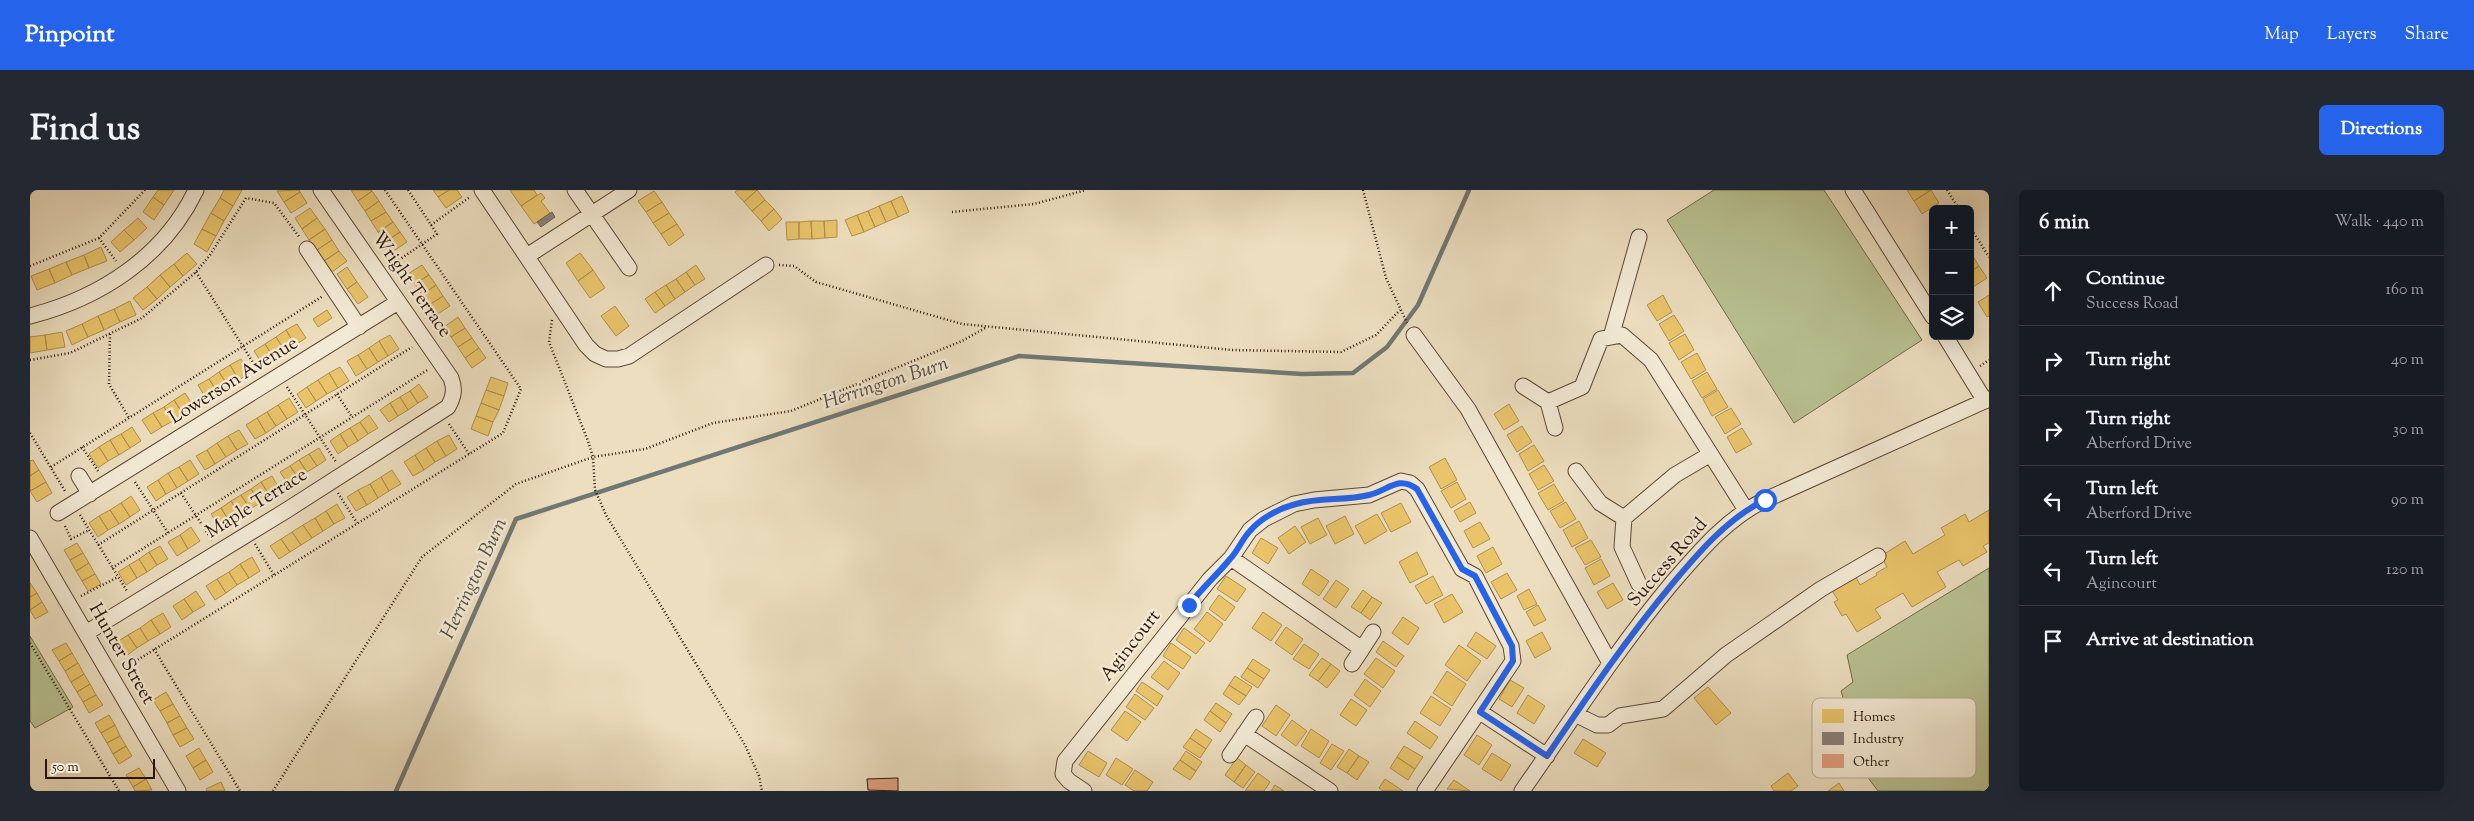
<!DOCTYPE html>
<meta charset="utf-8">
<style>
:root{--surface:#171b24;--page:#242831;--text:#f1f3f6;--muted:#9ea1a6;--line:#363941;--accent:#2563eb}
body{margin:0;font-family:"Sorts Mill Goudy",serif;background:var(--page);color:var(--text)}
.controls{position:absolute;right:15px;top:15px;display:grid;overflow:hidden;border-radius:8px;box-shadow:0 5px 20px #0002}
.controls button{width:45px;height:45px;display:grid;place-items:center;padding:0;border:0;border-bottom:1px solid var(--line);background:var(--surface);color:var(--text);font:25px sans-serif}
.scale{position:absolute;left:15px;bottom:12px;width:110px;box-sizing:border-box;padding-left:5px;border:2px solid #2c1407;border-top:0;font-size:14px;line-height:18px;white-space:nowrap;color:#2c1407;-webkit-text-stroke:4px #f3ead5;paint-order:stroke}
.stop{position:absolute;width:15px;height:15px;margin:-11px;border:4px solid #2563eb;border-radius:50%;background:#fff}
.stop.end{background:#2563eb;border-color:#fff;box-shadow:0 1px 5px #0008}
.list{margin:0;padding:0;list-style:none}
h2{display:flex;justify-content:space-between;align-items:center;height:65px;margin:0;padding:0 20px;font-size:21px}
h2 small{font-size:16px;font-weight:400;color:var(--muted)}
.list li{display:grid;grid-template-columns:32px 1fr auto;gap:15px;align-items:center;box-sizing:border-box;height:70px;padding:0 20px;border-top:1px solid var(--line)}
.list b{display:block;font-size:19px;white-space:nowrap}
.list p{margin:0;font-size:16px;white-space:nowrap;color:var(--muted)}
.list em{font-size:16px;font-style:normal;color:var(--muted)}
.icon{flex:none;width:28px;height:28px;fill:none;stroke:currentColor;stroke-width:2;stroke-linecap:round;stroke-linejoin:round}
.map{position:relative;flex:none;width:1959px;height:601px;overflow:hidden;border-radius:8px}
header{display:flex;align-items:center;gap:30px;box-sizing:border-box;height:70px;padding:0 25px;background:var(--accent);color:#fff}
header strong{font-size:24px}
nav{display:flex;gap:28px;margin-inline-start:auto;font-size:18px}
.intro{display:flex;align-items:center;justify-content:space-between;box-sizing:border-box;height:120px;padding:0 30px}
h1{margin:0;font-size:35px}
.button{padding:12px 22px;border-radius:8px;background:var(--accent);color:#fff;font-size:18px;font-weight:700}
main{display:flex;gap:30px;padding:0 30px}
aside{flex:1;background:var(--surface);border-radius:8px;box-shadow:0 5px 20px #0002}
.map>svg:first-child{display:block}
.green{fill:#b8c192;stroke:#726a4c}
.homes{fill:#e9c46a;stroke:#b08f4c}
.industry{fill:#8a817c;stroke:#6e6059}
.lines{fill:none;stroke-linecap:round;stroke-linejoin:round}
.stream{stroke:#707874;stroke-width:4.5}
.building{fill:#e1a180;stroke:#2c1407}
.minor-casing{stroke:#5c4635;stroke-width:17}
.path{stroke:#2c1407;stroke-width:2.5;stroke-dasharray:1 2.5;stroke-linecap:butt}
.minor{stroke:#f3ead5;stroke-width:15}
.route{stroke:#2563eb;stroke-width:6}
.labels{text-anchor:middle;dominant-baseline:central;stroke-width:5;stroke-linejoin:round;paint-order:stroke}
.street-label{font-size:19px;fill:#2c1407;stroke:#f3ead5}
.water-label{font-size:20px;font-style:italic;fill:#544e46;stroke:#f3ead5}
.key{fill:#f3ead5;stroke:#b7aa97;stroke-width:1}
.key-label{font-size:14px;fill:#2c1407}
</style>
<header>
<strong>Pinpoint</strong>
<nav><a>Map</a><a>Layers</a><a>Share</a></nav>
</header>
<div class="intro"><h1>Find us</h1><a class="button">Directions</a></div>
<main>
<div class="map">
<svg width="1959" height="601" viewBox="0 0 1959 601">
<rect width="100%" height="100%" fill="#ecdebf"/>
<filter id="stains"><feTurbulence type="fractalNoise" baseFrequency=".004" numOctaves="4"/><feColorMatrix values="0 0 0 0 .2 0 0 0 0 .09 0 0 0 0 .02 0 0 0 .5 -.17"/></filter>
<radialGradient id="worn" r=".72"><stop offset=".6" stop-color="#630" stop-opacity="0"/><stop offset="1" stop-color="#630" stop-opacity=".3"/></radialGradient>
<path class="green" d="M1684 0H1794L1892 150 1764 233 1637 30Z
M1959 378V601H1848L1836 585 1811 501 1823 492 1817 465Z
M0 446 43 517 5 538 0 531Z"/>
<path class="homes" d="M128 0H144L134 15 123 7Z
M194 0H212L203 16 190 8Z
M269 0 270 2 254 12 247 1Z
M321 0H341L342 1 328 11Z
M403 0H419L408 7Z
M419 0H427L432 7 416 18 408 7Z
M480 0H504L507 5 491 16Z
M708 0H727L714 12 705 2Z
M727 0 735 10 722 21 714 12Z
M1877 0H1901L1884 11Z
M1901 0 1909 13 1892 24 1884 11Z
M342 1 349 11 335 21 328 11Z
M624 1 632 12 616 22 608 11Z
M270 2 277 13 261 23 254 12Z
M511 3 515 8 511 11 520 23 504 34 491 16Z
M872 6 879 22 868 27 861 11Z
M123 7 134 15 124 30 113 22Z
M190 8 203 16 194 31 181 23Z
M735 10 744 19 731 31 722 21Z
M349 11 356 22 341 31 335 21Z
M861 11 868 27 856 32 849 16Z
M632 12 639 23 623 33 616 22Z
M849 16 856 32 845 37 838 21Z
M280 18 287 28 272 39 265 28Z
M744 19 752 29 739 41 731 31Z
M838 21 845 37 834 42 827 25Z
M356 22 363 32 348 42 341 31Z
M181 23 194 31 186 46 172 39Z
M639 23 647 34 631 44 623 33Z
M827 25 834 42 822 46 815 30Z
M108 28 117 38 104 50 94 40Z
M287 28 295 39 279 50 272 39Z
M807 30V47L795 48 794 31Z
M781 31H794L795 48 782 49Z
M781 31 782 49H769V32Z
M363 32 370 42 355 52 348 42Z
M756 32H769V49L757 50Z
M647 34 654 45 639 56 631 44Z
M172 39 186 46 177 62 164 54Z
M295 39 302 50 287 60 279 50Z
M94 40 104 50 90 62 81 52Z
M370 42 377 52 362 62 355 52Z
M302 50 309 61 294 71 287 60Z
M71 57 77 71 59 78 54 65Z
M309 61 317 71 302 82 294 71Z
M157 63 167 74 153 86 144 74Z
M550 63 563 80 548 91 536 73Z
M1941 63 1949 76 1940 82V64Z
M54 65 59 78 42 85 36 72Z
M36 72 42 85 25 93 19 79Z
M144 74 153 86 140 97 130 85Z
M392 75 399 85 385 94 378 84Z
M666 75 675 89 665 95 656 82Z
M1949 76 1957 88 1940 99V82Z
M317 77 327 92 317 99 307 84Z
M19 79 25 93 7 100 1 86Z
M563 80 575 98 560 108 548 91Z
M656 82 665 95 655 102 646 89Z
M130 85 140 97 127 109 117 97Z
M399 85 406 95 392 105 385 94Z
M646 89 655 102 645 109 636 95Z
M327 92 338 107 328 114 317 99Z
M406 95 413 106 399 115 392 105Z
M636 95 645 109 635 116 625 102Z
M117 97 127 109 113 120 103 108Z
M625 102 635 116 625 123 615 109Z
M1633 105 1642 122 1627 131 1617 115Z
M1959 105V126L1957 127 1948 112Z
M413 106 420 116 406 125 399 115Z
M100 111 106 125 90 132 84 119Z
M585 116 599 136 586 146 571 126Z
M84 119 90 132 74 140 68 126Z
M297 120 302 128 288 137 283 129Z
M1644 125 1654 141 1639 151 1629 134Z
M68 126 74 140 58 147 52 134Z
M428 127 435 138 421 147 414 137Z
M52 134 58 147 42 155 36 141Z
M267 134 276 148 265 155 256 140Z
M435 138 442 148 428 157 421 147Z
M256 140 265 155 255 161 246 147Z
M32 142 35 157 17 160 15 145Z
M1655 144 1664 160 1649 170 1639 153Z
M15 145 17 160 0 163V147Z
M360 145 369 159 358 166 349 151Z
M246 147 255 161 244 168 235 154Z
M442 148 449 158 435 168 428 157Z
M349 151 358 166 348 172 339 158Z
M235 154 244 168 233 175 224 161Z
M339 158 348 172 337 179 328 165Z
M449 158 456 168 442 178 435 168Z
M1667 163 1676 180 1661 189 1651 172Z
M328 165 337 179 326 186 317 171Z
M211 169 220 183 209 190 200 175Z
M200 175 209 190 198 196 189 182Z
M310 177 319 191 308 198 299 183Z
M189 182 198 196 188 203 179 189Z
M1677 182 1687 199 1672 208 1662 191Z
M299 183 308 198 297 204 288 190Z
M461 187 478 193 474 206 456 200Z
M179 189 188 203 177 210 168 195Z
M288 190 297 204 286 211 277 197Z
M389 194 398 207 388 213 380 201Z
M277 197 286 211 276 218 267 204Z
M456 200 474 206 469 220 451 213Z
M1688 200 1698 217 1682 226 1673 209Z
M380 201 388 213 378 220 370 207Z
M155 203 164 217 153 224 144 210Z
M370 207 378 220 368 226 360 213Z
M259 208 268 222 257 229 248 215Z
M144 210 153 224 143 231 134 217Z
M360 213 368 226 359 232 350 220Z
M451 213 469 220 463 232 446 226Z
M1479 214 1489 231 1474 240 1464 224Z
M248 215 257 229 246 236 237 222Z
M134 217 143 231 132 237 123 223Z
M1701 218 1711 234 1695 244 1685 227Z
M237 222 246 236 236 243 227 228Z
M123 223 132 237 121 244 112 230Z
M339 225 348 238 338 244 330 232Z
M446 226 463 232 458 246 441 239Z
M227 228 236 243 225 249 216 235Z
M330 232 338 244 328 251 320 238Z
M1492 236 1502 252 1487 262 1477 245Z
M102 237 111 251 100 258 91 244Z
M320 238 328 251 318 257 310 244Z
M1712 238 1722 254 1706 263 1697 247Z
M209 240 218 254 207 260 198 246Z
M91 244 100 258 89 265 80 250Z
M310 244 318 257 308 264 300 251Z
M419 245 427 259 416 266 407 251Z
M198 246 207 260 196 267 187 253Z
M80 250 89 265 78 271 69 257Z
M407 251 416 266 405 272 396 258Z
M187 253 196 267 185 274 177 260Z
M1504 255 1514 271 1498 281 1489 264Z
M69 257 78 271 68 278 59 264Z
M289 258 296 270 287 276 279 264Z
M396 258 405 272 394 280 385 265Z
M177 260 185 274 175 280 166 266Z
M279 264 287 276 277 282 269 270Z
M385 265 394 280 383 286 374 272Z
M1415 268 1427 290 1411 299 1399 277Z
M3 270 9 280 0 286V271Z
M160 270 169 284 158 291 149 277Z
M269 270 277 282 268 288 260 276Z
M1514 275 1524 291 1508 300 1499 284Z
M260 276 268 288 258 294 250 282Z
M149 277 158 291 147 298 138 283Z
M9 280 16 292 0 301V286Z
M362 280 371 294 359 301 351 287Z
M138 283 147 298 136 304 128 290Z
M242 286 250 300 240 306 231 292Z
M351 287 359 301 348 308 340 294Z
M128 290 136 304 126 311 117 297Z
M16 292 22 303 7 312 0 301Z
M231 292 240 306 230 313 221 299Z
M1427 292 1436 309 1421 318 1411 301Z
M340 294 348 308 337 315 328 300Z
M1524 294 1534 311 1518 320 1508 303Z
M221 299 230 313 220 319 211 305Z
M328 300 337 315 326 321 317 307Z
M211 305 220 319 210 325 201 311Z
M101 306 110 320 100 327 91 313Z
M201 311 210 325 200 332 191 318Z
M1440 312 1446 323 1430 332 1424 321Z
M1536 312 1546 329 1530 338 1520 321Z
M91 313 100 327 89 334 80 320Z
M1371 313 1381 332 1361 342 1351 323Z
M307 314 315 328 304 334 296 321Z
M191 318 200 332 190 338 181 324Z
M80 320 89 334 78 340 69 326Z
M1959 320V353L1953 356 1957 362 1933 376 1929 370 1907 382 1916 397 1882 417 1873 403 1845 419 1851 428 1827 442 1816 424 1812 426 1804 412 1808 410 1801 399 1825 385 1830 395 1847 385 1846 383 1857 377 1851 366 1875 351 1883 364 1915 345 1911 338 1935 324 1939 332Z
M296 321 304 334 293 341 285 328Z
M1347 324 1357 341 1335 354 1325 336Z
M69 326 78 340 68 347 59 333Z
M1315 326 1324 344 1305 354 1296 336Z
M285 328 293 341 282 348 273 335Z
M1288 328 1297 345 1280 354 1271 337Z
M1549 331 1558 348 1542 357 1533 340Z
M1450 332 1460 349 1443 358 1434 341Z
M273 335 282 348 271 355 262 342Z
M1265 336 1276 352 1259 364 1248 348Z
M161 337 170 351 158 359 150 345Z
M262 342 271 355 260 362 251 349Z
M150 345 158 359 147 366 138 352Z
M1231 348 1248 358 1238 374 1222 363Z
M251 349 260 362 249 369 240 356Z
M1561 350 1571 367 1555 375 1545 358Z
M47 353 53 363 40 370 34 360Z
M130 356 138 369 127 375 119 362Z
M1463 357 1472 374 1456 383 1447 366Z
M119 362 127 375 117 382 109 369Z
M1387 362 1398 384 1380 393 1369 372Z
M53 363 59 373 46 381 40 370Z
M222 367 230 381 219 388 210 374Z
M109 369 117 382 107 388 99 375Z
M1571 369 1580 386 1564 395 1555 378Z
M59 373 65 384 52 391 46 381Z
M210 374 219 388 207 395 199 382Z
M99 375 107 388 96 395 88 382Z
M1281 379 1299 391 1289 406 1272 394Z
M199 382 207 395 196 403 187 389Z
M1477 383 1487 400 1471 409 1461 392Z
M65 384 71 394 58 401 52 391Z
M1196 386 1216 399 1207 412 1187 399Z
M1403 386 1413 405 1396 414 1385 396Z
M187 389 196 403 185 410 176 396Z
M1306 390 1319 399 1306 418 1293 409Z
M0 393 7 403 0 407Z
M1583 393 1593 410 1577 419 1567 402Z
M1499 399 1507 414 1494 420 1487 406Z
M1333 400 1342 407 1331 423 1321 417Z
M166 401 175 415 163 422 154 409Z
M7 403 12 412 0 420V407Z
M1422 404 1433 422 1414 433 1404 414Z
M1189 405 1205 417 1195 431 1179 419Z
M1342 407 1352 413 1340 430 1331 423Z
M154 409 163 422 152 430 143 416Z
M12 412 18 422 5 429 0 420Z
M1508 415 1516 430 1504 436 1496 422Z
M1177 422 1193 434 1180 452 1164 439Z
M1233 422 1252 435 1241 451 1222 438Z
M133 423 141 437 130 444 121 430Z
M1373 427 1389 438 1378 455 1362 443Z
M121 430 130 444 118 451 110 438Z
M1256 437 1273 449 1262 465 1245 453Z
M110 438 118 451 107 458 98 445Z
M1154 438 1175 453 1166 464 1146 450Z
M1446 442 1466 456 1457 469 1437 456Z
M1512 442 1521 459 1505 468 1496 451Z
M98 445 107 458 96 466 87 452Z
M1353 451 1374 466 1366 477 1346 462Z
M36 453 42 463 29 471 22 460Z
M1141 453 1161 467 1153 479 1133 466Z
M1274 454 1289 464 1279 479 1263 469Z
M1429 455 1451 471 1437 491 1415 475Z
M42 463 48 473 35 481 29 471Z
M1292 468 1301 474 1288 491 1279 485Z
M1346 468 1365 481 1353 498 1334 484Z
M1223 469 1240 480 1234 489 1217 478Z
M1134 471 1150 483 1138 500 1121 487Z
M48 473 54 484 41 492 35 481Z
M1301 474 1310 481 1297 498 1288 491Z
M1217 478 1234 489 1228 498 1211 487Z
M1417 481 1436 494 1422 516 1403 503Z
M54 484 60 494 47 502 41 492Z
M1205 486 1222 497 1216 506 1199 495Z
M1335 489 1351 501 1340 517 1324 505Z
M1480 490 1494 498 1482 517 1469 509Z
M1112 492 1133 506 1127 516 1106 501Z
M60 494 66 505 53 512 47 502Z
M1199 495 1216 506 1209 515 1193 504Z
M1678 497 1701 523 1686 535 1664 508Z
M136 502 143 514 130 521 123 510Z
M1105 504 1124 518 1115 530 1096 517Z
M66 505 73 515 59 523 53 512Z
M1498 505 1515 516 1504 534 1487 523Z
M1401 506 1421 519 1410 536 1390 523Z
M1321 509 1337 520 1326 536 1310 525Z
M1186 513 1202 524 1196 533 1180 521Z
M143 514 150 526 137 533 130 521Z
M1246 515 1260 525 1246 546 1232 536Z
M1095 521 1111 532 1097 551 1081 540Z
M1180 521 1196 533 1190 542 1174 530Z
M79 525 85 535 71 543 65 533Z
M150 526 157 538 143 545 137 533Z
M1262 530 1277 541 1266 556 1251 545Z
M1385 531 1408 547 1400 559 1377 543Z
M85 535 90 546 77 553 71 543Z
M157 538 164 549 150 557 143 545Z
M1166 539 1182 550 1176 559 1160 548Z
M1281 539 1299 551 1289 568 1271 556Z
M1447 545 1462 555 1449 575 1434 565Z
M90 546 96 556 83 564 77 553Z
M1160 548 1176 559 1170 568 1153 557Z
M1553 549 1576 563 1567 577 1544 563Z
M1302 554 1314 561 1301 580 1290 573Z
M96 556 102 566 89 574 83 564Z
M1374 556 1393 567 1385 579 1367 567Z
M169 558 176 570 163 578 156 566Z
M1319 559 1329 566 1317 583 1307 577Z
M1058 561 1077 573 1069 587 1049 575Z
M1156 561 1172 572 1166 581 1150 570Z
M1462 563 1481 575 1471 591 1452 579Z
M1329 566 1339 572 1327 590 1317 583Z
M1367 567 1385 579 1378 590 1360 578Z
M1086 568 1103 579 1092 595 1076 585Z
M1207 568 1216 575 1204 592 1195 585Z
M176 570 183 582 170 590 163 578Z
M1150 570 1166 581 1160 590 1143 579Z
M1216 575 1225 582 1213 598 1204 592Z
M109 578 116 589 103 597 96 585Z
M1105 580 1123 592 1117 601H1104L1095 595Z
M1228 583 1240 592 1234 601H1215Z
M1758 583 1768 596 1761 601H1744L1741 596Z
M116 589 122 600 105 601 103 597Z
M1355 589 1373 601H1353L1349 598Z
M1424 590 1440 601 1417 599Z
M191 592 195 601H177L176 599Z
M1809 593 1814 601H1798Z
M1245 595 1254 601H1241Z"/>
<path class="industry" d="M522 22 525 27 511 37 507 32Z"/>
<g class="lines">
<path class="stream" d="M366 601 486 329 989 166 1272 184 1323 183 1357 157 1388 115 1439 0"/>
</g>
<path class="building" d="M868 588V601L838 600 837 589Z"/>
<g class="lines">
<g class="minor-casing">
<path id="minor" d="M452 0 556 155 565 164 576 169H588L599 166 736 75
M545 0 599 78
M1823 0 1903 127
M277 59 329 137
M497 66 599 0
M0 126C70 108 134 67 166 0
M1384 145 1438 219 1580 473
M1915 146 1955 211
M1581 147 1609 47
M1493 196 1518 212 1525 238
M1518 212 1552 197 1571 149 1592 145 1621 170 1716 320
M1546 281 1570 313 1594 328 1592 357 1609 394
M49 286 60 304
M28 323 368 112
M1594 328 1645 285 1679 265
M0 348 148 601
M1201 368 1332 459 1343 442
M56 443 257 320 418 217C424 206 425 199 421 188L291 0
M1322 474 1332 459
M1450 522 1517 566
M1545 524 1567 535H1578L1590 526 1633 519 1696 465 1791 399 1848 366
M1214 544 1300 601
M1200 565 1226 527
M1054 601 1039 591 1033 584 1035 571 1180 389 1201 368 1220 340 1234 329 1264 314 1284 310 1339 305 1371 291 1380 293 1387 299 1432 379 1445 386 1481 456 1483 471 1395 601
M1492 601C1541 531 1587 459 1642 393 1669 362 1697 328 1735 310L1959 209"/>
</g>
<path class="path" d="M1333 0 1356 88 1377 133
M1917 0 1929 19
M922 22 1004 14 1056 0
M401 35 440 7
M1940 37 1959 67
M69 48 86 71
M749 75 764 76 786 92 932 134 1202 160 1311 162 1346 145 1370 120
M0 76 69 48 115 0
M360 76 407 44 378 0
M166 82 229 182
M522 130 519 152 558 251 563 267 565 300 576 325 715 555 729 586 732 601
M80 144 79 194 99 228
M0 170 40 163 112 128 166 82 180 65 216 8 244 13 270 48
M1950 176 1959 170
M257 197 306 272
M307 204 322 227
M419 234 439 264
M0 243 35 301
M52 257 68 281
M21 277 293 106
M105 292 138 343
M151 303 182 350
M308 303 327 333
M50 325 97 401
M35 336 41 349 59 340
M225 354 244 385
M68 355 382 157
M82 378 399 179
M51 406 88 387
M0 453 89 601
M124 459 210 601
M93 479 473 243 491 199 355 0
M243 601 392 367 486 294 563 267 615 259 683 233 761 221 932 151 957 137"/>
<use href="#minor" class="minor"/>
</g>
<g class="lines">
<path class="route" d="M1159 415C1172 398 1187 385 1200 369 1208 361 1212 349 1220 341 1231 328 1250 318 1266 314 1290 307 1315 311 1339 305 1359 300 1368 285 1387 299L1432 379 1445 386 1482 456 1483 471 1450 522 1517 566C1557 507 1597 448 1643 393 1669 362 1698 328 1735 310"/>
</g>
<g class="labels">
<g class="street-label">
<text transform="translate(381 95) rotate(55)">Wright Terrace</text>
<text transform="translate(204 191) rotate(-32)">Lowerson Avenue</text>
<text transform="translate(227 314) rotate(-32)">Maple Terrace</text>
<text transform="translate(1638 373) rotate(-49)">Success Road</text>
<text transform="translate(1101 456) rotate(-52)">Agincourt</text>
<text transform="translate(91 464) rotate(60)">Hunter Street</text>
</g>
<g class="water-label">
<text transform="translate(856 194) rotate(-18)">Herrington Burn</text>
<text transform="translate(445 389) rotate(-65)">Herrington Burn</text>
</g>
</g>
<rect x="1782" y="508" width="164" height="80" rx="8" class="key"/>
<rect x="1792" y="519" width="22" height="14" fill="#e9c46a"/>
<rect x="1792" y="542" width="22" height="13" fill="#8a817c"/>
<rect x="1792" y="564" width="22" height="14" fill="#e1a180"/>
<g class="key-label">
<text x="1823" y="531">Homes</text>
<text x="1823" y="553">Industry</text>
<text x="1823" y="576">Other</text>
</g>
<rect width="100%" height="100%" filter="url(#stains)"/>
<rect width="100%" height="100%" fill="url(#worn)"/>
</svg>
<div class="controls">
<button>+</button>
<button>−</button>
<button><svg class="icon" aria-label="layers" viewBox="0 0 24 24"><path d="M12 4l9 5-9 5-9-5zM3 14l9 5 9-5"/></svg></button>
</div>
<div class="scale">50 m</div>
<div class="stop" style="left:1735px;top:310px"></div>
<div class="stop end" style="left:1159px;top:415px"></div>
</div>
<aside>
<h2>6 min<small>Walk · 440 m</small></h2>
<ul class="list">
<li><svg class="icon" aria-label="ahead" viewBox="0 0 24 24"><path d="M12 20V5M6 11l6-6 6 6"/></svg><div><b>Continue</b><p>Success Road</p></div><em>160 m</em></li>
<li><svg class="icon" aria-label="right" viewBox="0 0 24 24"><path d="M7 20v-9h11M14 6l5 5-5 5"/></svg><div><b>Turn right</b></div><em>40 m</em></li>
<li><svg class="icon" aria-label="right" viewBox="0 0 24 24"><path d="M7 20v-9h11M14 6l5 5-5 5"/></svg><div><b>Turn right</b><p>Aberford Drive</p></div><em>30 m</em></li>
<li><svg class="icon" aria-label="left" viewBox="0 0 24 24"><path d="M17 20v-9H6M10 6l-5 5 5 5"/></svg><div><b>Turn left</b><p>Aberford Drive</p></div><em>90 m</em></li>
<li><svg class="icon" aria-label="left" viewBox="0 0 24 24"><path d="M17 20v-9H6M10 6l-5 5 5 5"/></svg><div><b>Turn left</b><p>Agincourt</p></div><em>120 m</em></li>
<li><svg class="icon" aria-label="arrive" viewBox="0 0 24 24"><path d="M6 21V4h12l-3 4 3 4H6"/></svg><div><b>Arrive at destination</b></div></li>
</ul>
</aside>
</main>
